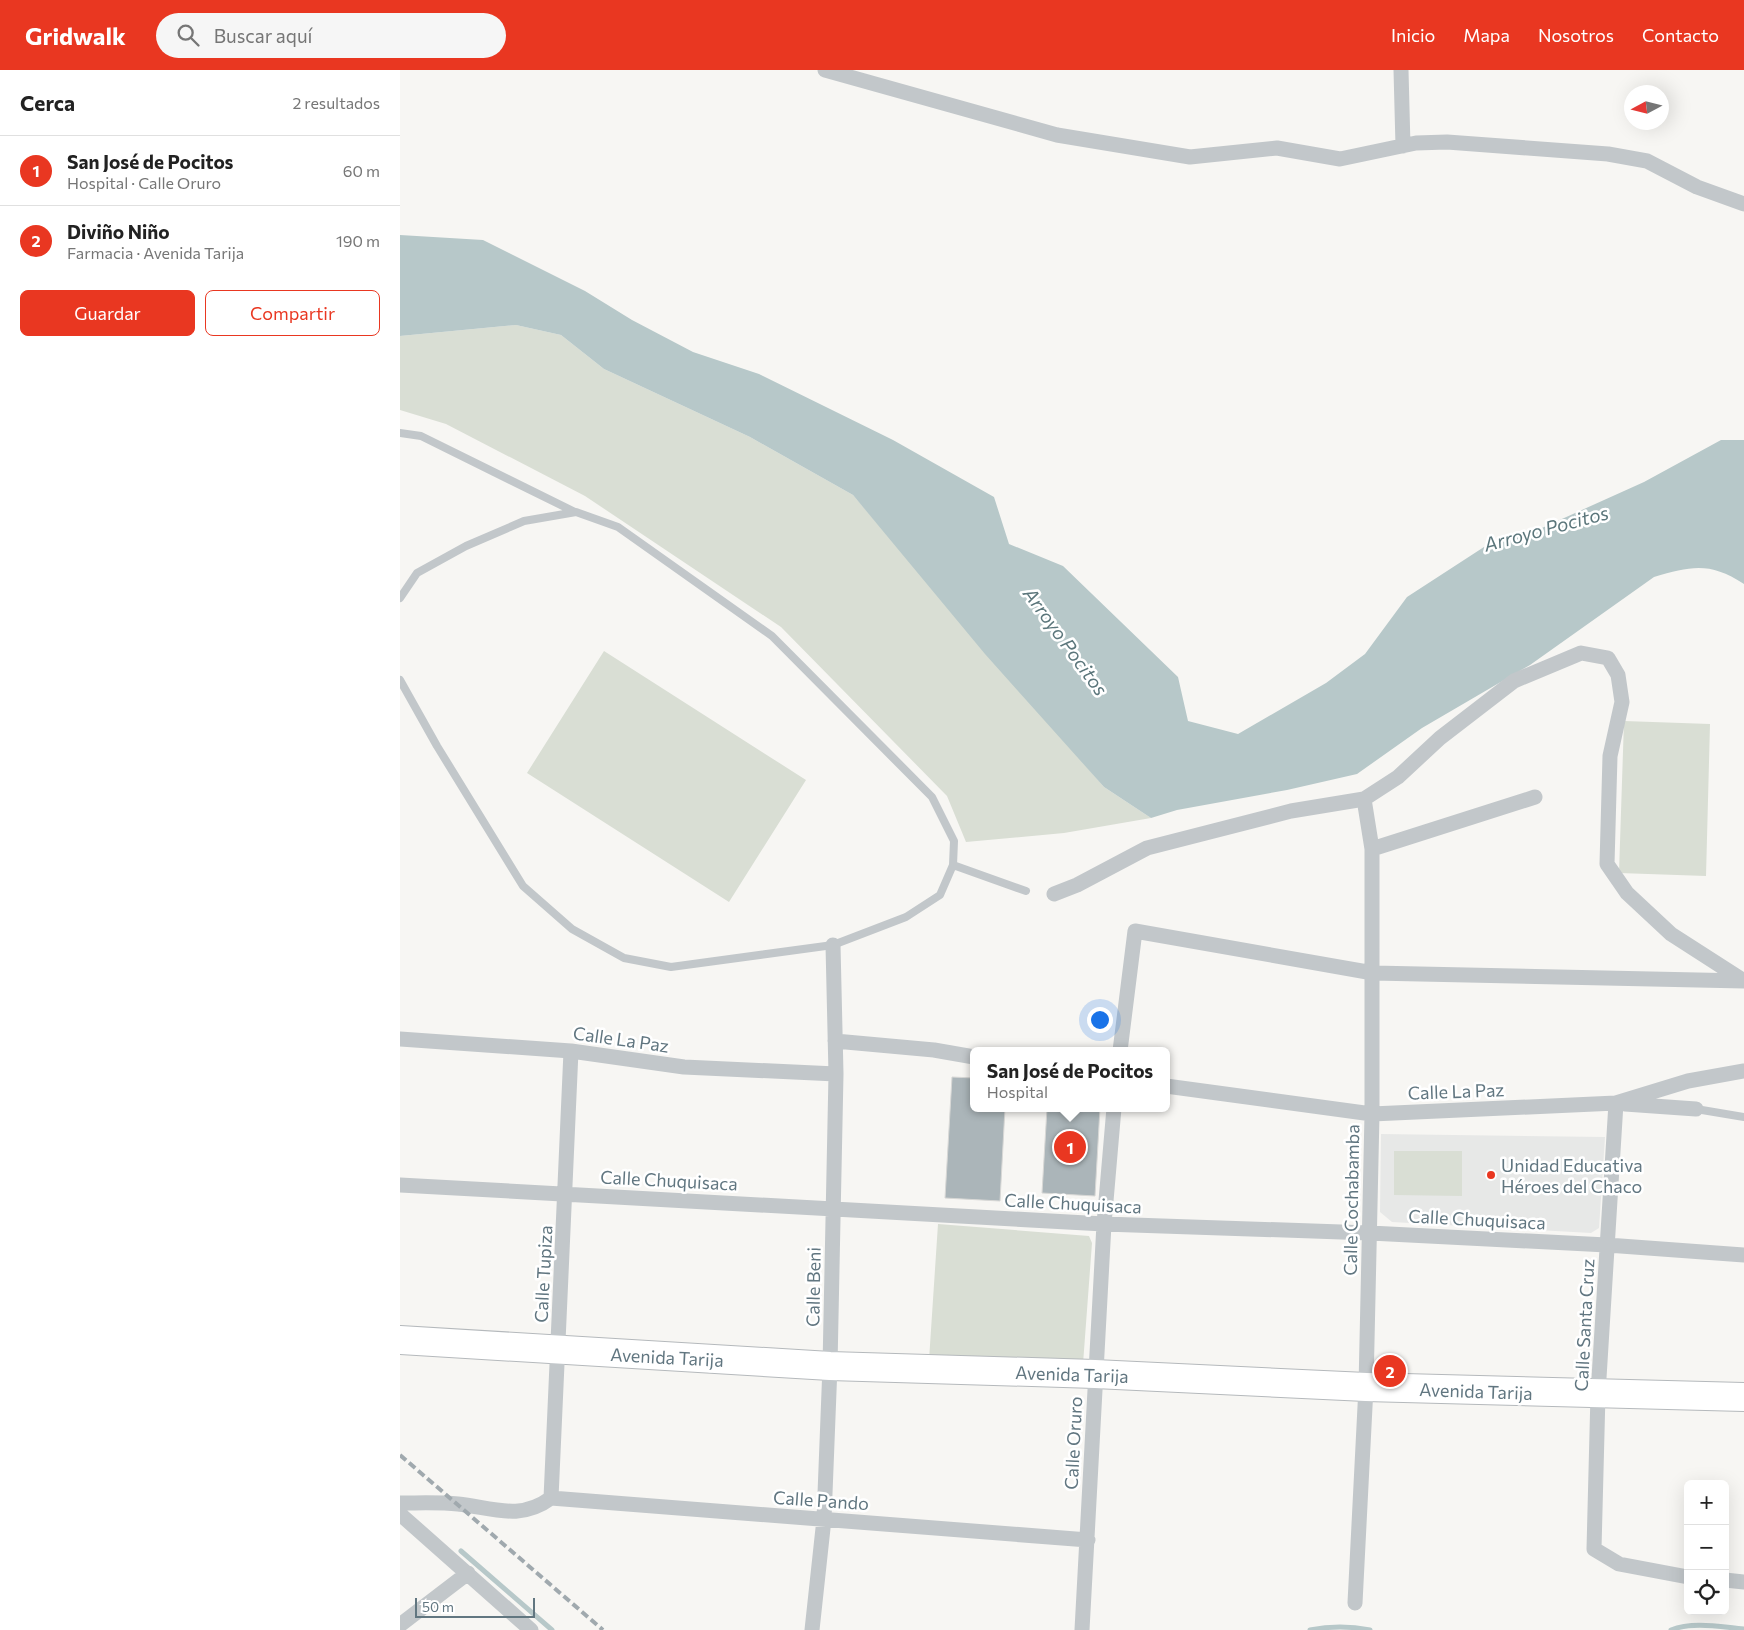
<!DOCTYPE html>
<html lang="es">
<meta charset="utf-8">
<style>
:root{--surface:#fff;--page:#f6f6f6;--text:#222;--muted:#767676;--line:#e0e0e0;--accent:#e93721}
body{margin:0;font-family:Commissioner,sans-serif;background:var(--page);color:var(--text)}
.controls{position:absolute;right:15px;bottom:15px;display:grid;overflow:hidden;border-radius:8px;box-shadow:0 5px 20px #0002}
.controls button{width:45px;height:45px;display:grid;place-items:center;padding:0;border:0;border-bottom:1px solid var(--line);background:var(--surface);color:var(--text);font:25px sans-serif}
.compass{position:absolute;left:1224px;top:15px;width:45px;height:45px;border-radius:50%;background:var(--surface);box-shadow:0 5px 20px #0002;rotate:263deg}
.scale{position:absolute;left:15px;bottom:12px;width:120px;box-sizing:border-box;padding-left:5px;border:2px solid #617680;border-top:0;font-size:14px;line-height:18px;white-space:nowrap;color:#617680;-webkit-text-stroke:4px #fff;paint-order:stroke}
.you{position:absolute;left:699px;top:949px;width:18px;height:18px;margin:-12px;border:4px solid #fff;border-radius:50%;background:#1a73e8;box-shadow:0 0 0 8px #1a73e833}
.badge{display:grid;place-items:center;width:32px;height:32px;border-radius:50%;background:var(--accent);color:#fff;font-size:16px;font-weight:700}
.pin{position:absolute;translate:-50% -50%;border:2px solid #fff;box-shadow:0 1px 5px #0006}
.popup{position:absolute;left:570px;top:977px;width:200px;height:65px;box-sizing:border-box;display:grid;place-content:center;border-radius:8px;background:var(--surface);filter:drop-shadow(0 1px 4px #0005);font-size:16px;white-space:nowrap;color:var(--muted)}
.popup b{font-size:19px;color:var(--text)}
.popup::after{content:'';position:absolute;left:50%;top:100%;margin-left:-10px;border:10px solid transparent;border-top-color:var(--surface)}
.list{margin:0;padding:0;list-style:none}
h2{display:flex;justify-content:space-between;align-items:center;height:65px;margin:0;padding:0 20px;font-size:21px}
h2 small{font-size:16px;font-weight:400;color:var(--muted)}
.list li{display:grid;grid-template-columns:32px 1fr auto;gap:15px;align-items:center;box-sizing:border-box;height:70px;padding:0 20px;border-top:1px solid var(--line)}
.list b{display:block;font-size:19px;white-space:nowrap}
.list p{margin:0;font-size:16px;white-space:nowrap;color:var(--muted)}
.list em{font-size:16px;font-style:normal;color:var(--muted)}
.actions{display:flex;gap:10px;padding:15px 20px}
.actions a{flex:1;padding:11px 0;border:1px solid var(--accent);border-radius:8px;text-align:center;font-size:18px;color:var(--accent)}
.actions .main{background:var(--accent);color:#fff}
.icon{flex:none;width:28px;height:28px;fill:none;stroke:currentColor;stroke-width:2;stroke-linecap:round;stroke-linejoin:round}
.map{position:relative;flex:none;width:1344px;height:1560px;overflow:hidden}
header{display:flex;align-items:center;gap:30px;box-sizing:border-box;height:70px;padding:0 25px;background:var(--accent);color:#fff}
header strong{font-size:24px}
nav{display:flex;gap:28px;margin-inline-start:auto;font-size:18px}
.search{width:350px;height:45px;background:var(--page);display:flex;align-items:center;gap:12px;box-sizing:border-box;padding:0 18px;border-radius:28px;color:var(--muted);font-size:19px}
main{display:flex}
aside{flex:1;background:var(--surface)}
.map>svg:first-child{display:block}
.built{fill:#e7e8e7}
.green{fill:#d9ded4}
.water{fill:#b7c8c9}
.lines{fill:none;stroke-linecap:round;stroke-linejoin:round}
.stream{stroke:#b7c8c9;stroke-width:5}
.building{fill:#abb5b9;stroke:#d8d8d6}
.highway-casing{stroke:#b5b9bc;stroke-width:30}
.lane{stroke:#c2c7ca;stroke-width:8}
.street{stroke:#c2c7ca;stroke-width:15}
.highway{stroke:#fff;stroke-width:28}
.rail{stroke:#a0a9ae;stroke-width:4;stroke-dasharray:8 4;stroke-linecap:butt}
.poi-dot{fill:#e93721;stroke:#fff;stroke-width:2}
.labels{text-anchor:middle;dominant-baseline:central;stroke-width:5;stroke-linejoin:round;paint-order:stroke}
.street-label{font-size:18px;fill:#617680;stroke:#fff}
.poi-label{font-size:18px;fill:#617680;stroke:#fff;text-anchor:start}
.water-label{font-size:19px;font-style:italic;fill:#5b767b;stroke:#fff}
</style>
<header>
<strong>Gridwalk</strong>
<div class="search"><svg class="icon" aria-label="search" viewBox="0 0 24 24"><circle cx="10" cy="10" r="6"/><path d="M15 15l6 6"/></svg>Buscar aquí</div>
<nav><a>Inicio</a><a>Mapa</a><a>Nosotros</a><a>Contacto</a></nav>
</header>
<main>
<aside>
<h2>Cerca<small>2 resultados</small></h2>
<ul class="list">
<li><span class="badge">1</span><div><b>San José de Pocitos</b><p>Hospital · Calle Oruro</p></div><em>60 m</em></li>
<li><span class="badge">2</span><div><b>Diviño Niño</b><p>Farmacia · Avenida Tarija</p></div><em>190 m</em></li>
</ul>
<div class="actions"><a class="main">Guardar</a><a>Compartir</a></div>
</aside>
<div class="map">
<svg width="1344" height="1560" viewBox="0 0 1344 1560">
<rect width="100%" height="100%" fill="#f7f6f3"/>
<path class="built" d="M981 1064 1205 1067 1199 1158 1191 1163 992 1152 980 1142Z"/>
<path class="green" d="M116 255 161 265 204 299 350 367 453 425 704 717 751 748 664 763 566 772 547 726 381 557 185 426 46 354 0 340V266Z
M204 581 406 710 329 832 127 703Z
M1224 651 1310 654 1306 806 1219 803Z
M994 1081H1062V1126L994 1125Z
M538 1154 689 1166 692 1173 683 1294 529 1290Z"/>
<path class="water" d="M0 165 83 170 185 221 232 250 293 282 359 304 493 370 594 427 609 474 663 496 778 607 788 651 838 664 926 613 965 584 1007 527 1084 477 1133 462 1244 412 1321 370H1344V514C1310 492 1292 496 1254 507L1130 595 1022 658 957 704 887 720 777 740 751 748 704 717 585 584 453 425 350 367 204 299 161 265 116 255 0 266Z"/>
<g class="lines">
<path class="stream" d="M61 1481 152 1560
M910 1560C930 1556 950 1556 970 1560
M1271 1560C1293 1551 1321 1557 1344 1559"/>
</g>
<path class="building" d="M552 1007 574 1008V1038H605L600 1131 545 1128Z
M647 1038H700L695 1126 642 1123Z"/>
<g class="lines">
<g class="highway-casing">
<path id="highway" d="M0 1270 430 1296 695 1304 966 1317 1344 1327"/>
</g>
<path class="lane" d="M0 363 21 366 175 442
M0 528 17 503 66 476 124 451 176 442 218 457 372 566 532 727 554 771 553 795 540 825 506 847 433 875 271 897 224 888 172 859 123 816 37 676 0 610
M553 795 626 821
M1296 1039 1344 1047"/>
<path class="street" d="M425 0 657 65 790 87 877 78 940 89 1016 73 1047 72 1208 84 1247 91 1297 117 1344 134
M1001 0 1003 76
M972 779 1135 727
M654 824 677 815 747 778 891 741 964 729 998 707 1040 668 1114 611 1181 583 1208 588 1218 605 1222 632 1210 686 1207 794 1227 823 1271 864 1344 911
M0 969 171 981 284 997 436 1004
M435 971 534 980 574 987
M720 981 735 861 973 903 1344 911
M766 1016 972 1044 1216 1033 1288 1011 1344 1001
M1216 1033 1198 1324 1194 1479 1219 1494 1288 1507
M1225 1034 1296 1039
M0 1115 704 1154 970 1163 1207 1175 1344 1185
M151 1428 688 1470
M151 1428 171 981
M0 1433C19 1433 40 1432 58 1434 93 1438 120 1451 151 1428
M0 1444 131 1560
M1325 1510 1344 1512
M955 1533 966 1317 972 1044V779L964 729
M0 1555 68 1503
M412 1560 424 1449 430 1296 436 1004 433 875
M682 1560 704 1154 714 1038"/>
<use href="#highway" class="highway"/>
<path class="rail" d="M0 1385 203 1560"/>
</g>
<circle class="poi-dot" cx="1091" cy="1105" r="5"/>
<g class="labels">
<g class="street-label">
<text transform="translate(221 969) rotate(8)">Calle La Paz</text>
<text transform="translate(1056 1021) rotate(-2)">Calle La Paz</text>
<text transform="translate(269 1110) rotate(3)">Calle Chuquisaca</text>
<text transform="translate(951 1130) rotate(-89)">Calle Cochabamba</text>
<text transform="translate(673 1133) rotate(3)">Calle Chuquisaca</text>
<text transform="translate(1077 1149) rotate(3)">Calle Chuquisaca</text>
<text transform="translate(143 1204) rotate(-87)">Calle Tupiza</text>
<text transform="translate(413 1217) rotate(-89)">Calle Beni</text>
<text transform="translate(1184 1255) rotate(-87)">Calle Santa Cruz</text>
<text transform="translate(267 1287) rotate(3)">Avenida Tarija</text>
<text transform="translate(672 1304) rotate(2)">Avenida Tarija</text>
<text transform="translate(1076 1321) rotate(2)">Avenida Tarija</text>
<text transform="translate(673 1373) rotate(-87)">Calle Oruro</text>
<text transform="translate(421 1430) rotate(4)">Calle Pando</text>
</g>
<g class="poi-label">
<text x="1101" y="1095">Unidad Educativa<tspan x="1101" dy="21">Héroes del Chaco</tspan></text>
</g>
<g class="water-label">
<text transform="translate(1146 458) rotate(-15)">Arroyo Pocitos</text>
<text transform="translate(666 571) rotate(54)">Arroyo Pocitos</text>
</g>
</g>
</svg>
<div class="controls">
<button>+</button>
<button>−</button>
<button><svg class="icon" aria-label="locate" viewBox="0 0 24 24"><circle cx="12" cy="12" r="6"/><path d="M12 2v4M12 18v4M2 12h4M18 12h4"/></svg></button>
</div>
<svg class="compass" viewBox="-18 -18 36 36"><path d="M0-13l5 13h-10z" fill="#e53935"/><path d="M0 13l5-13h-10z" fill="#767676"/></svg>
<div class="scale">50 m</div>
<div class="you"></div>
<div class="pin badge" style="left:670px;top:1077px">1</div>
<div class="popup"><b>San José de Pocitos</b>Hospital</div>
<div class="pin badge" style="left:990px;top:1301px">2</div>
</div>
</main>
